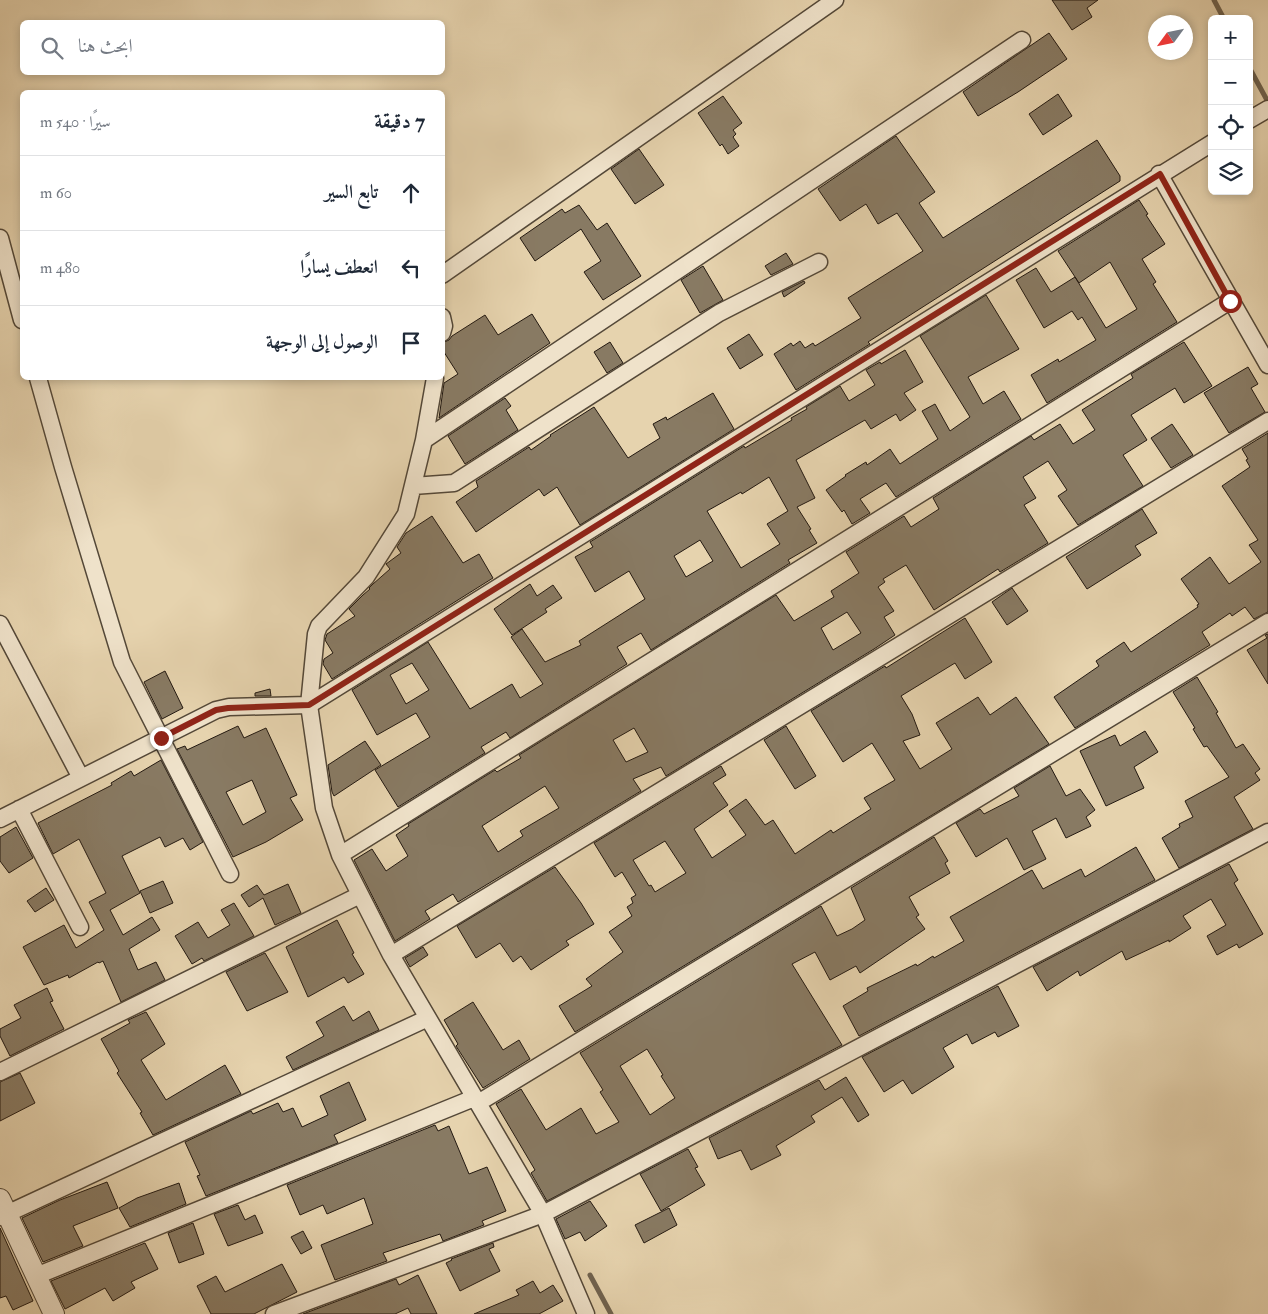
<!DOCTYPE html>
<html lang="ar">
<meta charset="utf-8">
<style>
:root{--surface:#fff;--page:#f2f2f3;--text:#1f2937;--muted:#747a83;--line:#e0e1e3}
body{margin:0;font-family:"IM FELL Double Pica",Amiri,serif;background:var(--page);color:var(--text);direction:rtl}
.controls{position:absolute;right:15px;top:15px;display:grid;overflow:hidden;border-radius:8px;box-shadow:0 2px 8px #0003}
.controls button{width:45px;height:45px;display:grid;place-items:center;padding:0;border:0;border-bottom:1px solid var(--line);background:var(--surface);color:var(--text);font:25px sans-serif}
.compass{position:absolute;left:1148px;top:15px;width:45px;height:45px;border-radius:50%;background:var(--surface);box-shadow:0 2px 8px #0003;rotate:237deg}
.stop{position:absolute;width:15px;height:15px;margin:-11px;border:4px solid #8f2418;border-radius:50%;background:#fff}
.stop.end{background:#8f2418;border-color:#fff;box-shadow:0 1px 5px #0008}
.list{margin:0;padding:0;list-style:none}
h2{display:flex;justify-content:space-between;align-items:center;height:65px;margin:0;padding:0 20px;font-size:21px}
h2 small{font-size:16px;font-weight:400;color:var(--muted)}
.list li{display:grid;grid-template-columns:32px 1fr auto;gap:15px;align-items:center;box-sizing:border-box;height:75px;padding:0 20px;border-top:1px solid var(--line)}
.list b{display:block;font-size:19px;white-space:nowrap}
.list em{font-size:16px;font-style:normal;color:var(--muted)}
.icon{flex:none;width:28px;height:28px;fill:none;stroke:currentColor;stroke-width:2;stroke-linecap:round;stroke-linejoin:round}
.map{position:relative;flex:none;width:1268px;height:1314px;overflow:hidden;direction:ltr}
.search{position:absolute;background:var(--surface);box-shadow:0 2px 8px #0003;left:20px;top:20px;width:425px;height:55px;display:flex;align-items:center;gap:12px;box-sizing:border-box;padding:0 18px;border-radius:8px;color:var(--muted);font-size:19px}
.panel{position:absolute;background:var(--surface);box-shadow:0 2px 8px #0003;left:20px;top:90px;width:425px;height:290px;border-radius:8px;direction:rtl}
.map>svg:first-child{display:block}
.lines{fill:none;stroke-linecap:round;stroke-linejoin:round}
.stream{stroke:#70634f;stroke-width:5}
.building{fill:#887a63;stroke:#231911;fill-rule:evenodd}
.minor-casing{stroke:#544838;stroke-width:19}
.tertiary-casing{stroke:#544838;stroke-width:22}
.minor{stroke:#efe2ca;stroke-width:16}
.tertiary{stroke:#efe2ca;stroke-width:20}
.route{stroke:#8f2418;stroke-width:6}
</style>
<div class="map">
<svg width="1268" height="1314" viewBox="0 0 1268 1314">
<rect width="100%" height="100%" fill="#e6d3ae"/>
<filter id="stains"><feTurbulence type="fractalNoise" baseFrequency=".004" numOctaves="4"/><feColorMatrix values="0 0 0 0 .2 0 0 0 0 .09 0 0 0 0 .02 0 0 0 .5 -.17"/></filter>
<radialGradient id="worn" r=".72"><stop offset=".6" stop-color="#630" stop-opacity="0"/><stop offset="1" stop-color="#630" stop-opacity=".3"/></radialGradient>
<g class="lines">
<path class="stream" d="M1214 0 1224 19
M1249 67 1268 102
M590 1275 611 1314"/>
</g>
<path class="building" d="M1052 0H1098L1087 8 1092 17 1072 30Z
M1049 33 1067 59 1018 92 978 116 963 92Z
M1058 94 1072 116 1043 135 1029 114Z
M723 96 742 123 733 130 736 134 733 137 739 146 728 154 722 144 720 146 698 113Z
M896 136 935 192 919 203 943 238 1097 140 1120 176V181L868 342 870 344 796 390 774 354 791 343 793 346 800 341 805 348 813 343 815 346 861 318 848 298 923 251 897 213 878 224 866 204 840 221 818 189Z
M639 149 664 185 635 204 611 169Z
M1139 200 1148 214 1146 215 1165 244 1142 259 1156 282 1153 284 1177 322 1047 403 1031 375 1058 359 1059 362 1096 340 1082 317 1078 320 1072 311 1044 328 1016 280 1036 268 1051 292 1075 277 1106 328 1137 309 1110 262 1079 283 1058 251Z
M579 205 597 230 607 223 641 276 603 300 584 272 601 261 581 229 535 261 520 238 562 209 565 213Z
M786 253 793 264 771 275 765 266Z
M703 266 723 300 700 313 681 280Z
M804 281 805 283 784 297 782 292Z
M986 295 1019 349 968 377 983 404 1004 391 1021 419 896 497 886 483 860 499 870 513 852 524 844 510 842 512 826 490 846 476 845 475 866 462 867 465 890 449 900 464 938 439 922 411 935 404 950 431 970 417 920 336Z
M532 314 550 343 439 418 444 383 458 374 442 349V343L449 340 452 336 485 315 498 335Z
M749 334 763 355 740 369 727 348Z
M610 342 623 363 607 373 594 352Z
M1184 342 1212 386 1184 403 1175 388 1131 415 1147 440 1123 455 1143 486 1078 525 1058 496 1067 490 1048 461 1023 477 1036 498 1024 505 1048 543 1000 572 998 569 934 610 906 565 883 579 885 582 878 587 894 611 884 617 895 635 874 649 666 776 661 767 633 779 641 791 458 902 453 894 425 911 430 919 395 941 354 860 372 849 386 871 408 856 396 835 409 826 408 824 495 770 497 772 521 758 519 755 776 595 794 621 834 597 831 591 859 573 846 552 904 516 911 527 939 509 933 498 1031 436 1034 440 1060 424 1073 444 1095 430 1082 410 1133 378 1131 374ZM847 612 861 633 833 650 821 628ZM634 728 648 752 626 762 613 740ZM545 786 559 808 520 831 523 836 498 852 482 826Z
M905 350 923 382 904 393 916 410 900 421 896 414 871 429 865 420 796 460 815 498 797 507 811 529 809 530 817 543 788 560 790 563 651 650 641 633 617 647 627 664 510 738 506 732 481 747 485 753 398 807 375 770 430 737 416 713 377 735 352 690 428 642 470 709 512 684 520 698 543 684 511 637 522 629 545 662 581 645 579 641 645 599 629 571 595 592 575 557 593 547 590 542 744 446 745 448 792 420 791 418 807 409 806 407 840 386 849 401 875 385 866 370 880 362 881 364ZM769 477 788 511 767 524 780 544 741 568 707 511 741 492 742 494ZM700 540 713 561 686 577 674 556ZM412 663 429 690 406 704 390 675Z
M1248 367 1258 384 1251 388 1265 412 1229 433 1204 393Z
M713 393 734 429 580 525 557 487 544 496 539 489 476 532 456 502 478 487 476 481 529 447 531 450 551 436 550 435 594 407 628 458 660 438 653 424 666 417 667 420Z
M505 398 511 406 506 410 518 430 465 464 448 436Z
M1172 424 1193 455 1171 468 1151 438Z
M1268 433V612L1254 619 1245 607 1232 616 1230 613 1202 632 1210 645 1075 728 1054 697 1099 666 1096 661 1124 642 1131 652 1198 607 1197 605 1199 604 1181 579 1210 557 1229 584 1261 562 1249 545 1258 540 1222 486 1250 467 1246 460 1248 459 1242 449Z
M1142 509 1157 533 1135 546 1141 555 1087 589 1066 557Z
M432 516 463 563 479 554 493 578 332 679 323 664 324 659 333 653 325 640 327 634 355 616 349 609 363 595 370 589 369 588 373 584 390 569 386 564 401 553 397 547 406 533Z
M530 584 537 596 553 585 562 598 545 609 547 612 512 635 494 609Z
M1012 588 1028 611 1007 625 992 602Z
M965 618 992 662 965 679 955 663 901 696 912 714 920 735 903 741 920 769 952 749 936 723 978 697 990 715 1016 697 1049 744 575 1032 559 1006 592 986 586 979 623 952 609 932 632 916 627 907 633 903 631 898 636 895 622 872 615 877 594 843 721 766 726 775 713 783 728 805 694 829 712 858 746 835 729 811 746 799 765 825 773 820 795 854 831 830 833 833 871 809 864 798 895 780 872 743 843 762 811 711 885 666 886 668ZM665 841 686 873 655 892 651 885 649 886 633 860Z
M1268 634V684L1247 650 1267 638 1265 635Z
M165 671 183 708 162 719 144 682Z
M1197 677 1218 712 1216 713 1236 748 1243 744 1260 769 1255 773 1260 780 1234 797 1253 829 1179 868 1162 838 1180 827 1179 824 1193 817 1185 801 1229 777 1207 746 1204 747 1193 729 1195 728 1173 692Z
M270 689 271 696H255V693Z
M238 726 244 738 266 728 297 795 290 798 303 820 266 842 233 857 177 749 185 746 187 750ZM252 780 266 812 243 825 226 792Z
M786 726 816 776 795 789 764 740Z
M1145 731 1158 752 1134 767 1144 788 1106 806 1080 751 1115 735 1120 746Z
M365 741 381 765 334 796 332 792 328 765Z
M161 760 203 842 190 850 183 838 165 847 160 837 122 856 140 893 110 910 123 935 152 917 160 930 129 949 138 970 156 962 165 980 121 1002 103 961 99 963 98 962 69 978 68 975 44 985 23 947 64 925 76 948 104 930 89 902 106 893 79 839 53 854 38 823 112 785 111 783 131 771 134 776Z
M1050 766 1066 796 1080 789 1095 810 1086 817 1091 826 1066 838 1056 818 1032 831 1046 859 1024 870 1007 838 976 857 956 823 980 809 984 814 1019 796 1014 788Z
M16 827 33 858 9 873 0 861V837Z
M934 837 948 861 945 863 950 873 909 897 919 915 916 917 925 929 860 973 856 966 830 980 815 952 792 964 842 1045 547 1201 531 1173 535 1170 496 1104 521 1089 546 1130 581 1108 596 1134 619 1122 600 1092 603 1090 580 1053 821 906 837 936 852 929 865 920 851 888ZM647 1049 663 1075 661 1076 675 1098 650 1115 620 1066Z
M1136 847 1155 880 859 1036 843 1006 868 991 867 988 916 964 917 966 933 956 934 958 964 941 950 917 1032 870 1043 889 1081 869 1085 877Z
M1229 864 1238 880 1234 883 1263 934 1239 948 1237 944 1217 955 1207 936 1226 925 1211 899 1183 916 1191 928 1169 942V940L1126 960 1122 951 1080 976 1078 971 1047 991 1033 967Z
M555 867 581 903 594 924 566 941 569 945 531 970 521 956 513 962 500 943 476 958 457 926Z
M163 881 173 903 150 913 140 891Z
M288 884 301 913 275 925 263 898 249 907 241 895 257 885 264 895Z
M46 888 54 900 35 912 27 901Z
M234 903 254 936 204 961 202 958 192 964 175 936 198 922 208 938 230 925 221 910Z
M337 920 354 953 352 954 364 974 348 983 344 977 308 997 286 947Z
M423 947 428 955 410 967 405 958Z
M265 953 288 992 247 1011 226 972Z
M998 986 1019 1026 998 1037 995 1032 972 1044 967 1034 943 1048 954 1067 912 1094 903 1080 884 1092 862 1057Z
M47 988 53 1001 50 1002 64 1029 10 1056 0 1036V1029L21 1018 14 1005Z
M473 1002 503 1050 519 1040 530 1059 483 1088 456 1046 458 1044 444 1020Z
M344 1006 353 1021 369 1011 379 1030 293 1070 286 1057 324 1036 316 1022Z
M146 1012 165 1044 141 1060 166 1100 225 1065 241 1094 153 1135 140 1113 142 1112 117 1073 119 1071 101 1039 130 1023 128 1020Z
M20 1073 35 1103 0 1121V1082Z
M846 1077 869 1115 858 1122 842 1097 811 1116 815 1122 776 1146 781 1155 751 1170 741 1150 718 1159 709 1138 819 1080 825 1090Z
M349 1082 366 1120 334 1135 338 1143 206 1196 197 1176 200 1175 185 1142 251 1111 253 1114 278 1103 283 1112 293 1108 302 1127 328 1115 320 1096Z
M435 1125 438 1131 449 1126 469 1174 487 1167 506 1211 482 1221 484 1225 443 1241 440 1234 383 1253 387 1261 335 1280 321 1245 373 1224 364 1198 327 1214 323 1205 300 1215 287 1185Z
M688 1149 698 1167 695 1168 705 1185 661 1211 640 1174Z
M107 1182 118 1208 73 1226 83 1246 43 1262 22 1218 60 1200Z
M179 1183 186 1204 130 1227 119 1208 137 1198Z
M590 1201 607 1226 585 1241 580 1232 565 1239 556 1219Z
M238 1205 245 1220 255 1215 263 1233 228 1246 214 1214Z
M669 1208 677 1225 644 1243 635 1225Z
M193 1223 204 1254 179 1263 168 1233Z
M0 1228 33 1301 13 1310 6 1296 0 1298Z
M303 1231 312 1248 301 1254 291 1237Z
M145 1243 158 1269 131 1282 135 1288 113 1301 105 1288 65 1309 51 1281Z
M493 1243 494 1247 489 1249 500 1271 460 1291 446 1263 452 1260 451 1259Z
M282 1264 297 1292 254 1314H211L197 1286 216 1276 225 1292Z
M418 1275 437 1314H411L408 1308 395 1314H303L396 1279 399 1285Z
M533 1281 540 1293 553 1285 563 1301 539 1314H474L519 1295 516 1290Z"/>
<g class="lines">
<g class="minor-casing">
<path id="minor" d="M1249 120 1268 109
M1159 174 1268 365
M0 238 22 320
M442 275 835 0
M442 317 444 326 442 333
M38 378 63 467 122 662 230 874
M435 378 424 440 406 514 366 577 319 626 316 634 309 705 324 808 340 855 391 955 543 1214 586 1314
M424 440 1022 40
M413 486 454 483 719 313 819 262
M0 624 81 778
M19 809 80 927
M0 819 216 710 229 707 309 705 1212 143
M340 855 1230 301
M391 955 1268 421
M0 1072 360 895
M478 1103 1268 622
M0 1217 428 1018
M36 1276 474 1098
M274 1314 543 1214 1268 832"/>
</g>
<g class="tertiary-casing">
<path id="tertiary" d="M0 1199 54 1314"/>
</g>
<use href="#minor" class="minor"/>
<use href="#tertiary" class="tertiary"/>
</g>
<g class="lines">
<path class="route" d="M161 738 216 710 228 708 309 705 1160 174 1230 301"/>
</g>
<rect width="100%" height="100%" filter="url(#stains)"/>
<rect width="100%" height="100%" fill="url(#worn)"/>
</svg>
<div class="controls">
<button>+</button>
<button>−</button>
<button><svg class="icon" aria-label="locate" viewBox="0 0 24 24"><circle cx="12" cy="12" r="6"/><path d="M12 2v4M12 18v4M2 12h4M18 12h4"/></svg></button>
<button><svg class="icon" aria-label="layers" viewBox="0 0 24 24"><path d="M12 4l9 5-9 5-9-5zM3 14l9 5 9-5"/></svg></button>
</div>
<svg class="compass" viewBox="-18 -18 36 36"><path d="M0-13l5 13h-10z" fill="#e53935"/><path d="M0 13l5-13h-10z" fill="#747a83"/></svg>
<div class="stop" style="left:1230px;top:301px"></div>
<div class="stop end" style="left:161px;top:738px"></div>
<div class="search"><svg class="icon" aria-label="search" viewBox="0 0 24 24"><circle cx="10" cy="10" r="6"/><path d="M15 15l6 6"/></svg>ابحث هنا</div>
<section class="panel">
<h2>7 دقيقة<small>سيرًا · 540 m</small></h2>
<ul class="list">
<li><svg class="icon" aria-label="ahead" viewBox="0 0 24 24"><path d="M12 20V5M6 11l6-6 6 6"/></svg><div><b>تابع السير</b></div><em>60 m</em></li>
<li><svg class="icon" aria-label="left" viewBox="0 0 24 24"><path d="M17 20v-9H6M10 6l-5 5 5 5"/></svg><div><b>انعطف يسارًا</b></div><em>480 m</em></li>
<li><svg class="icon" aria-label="arrive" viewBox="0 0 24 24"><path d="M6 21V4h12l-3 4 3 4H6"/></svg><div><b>الوصول إلى الوجهة</b></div></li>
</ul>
</section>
</div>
